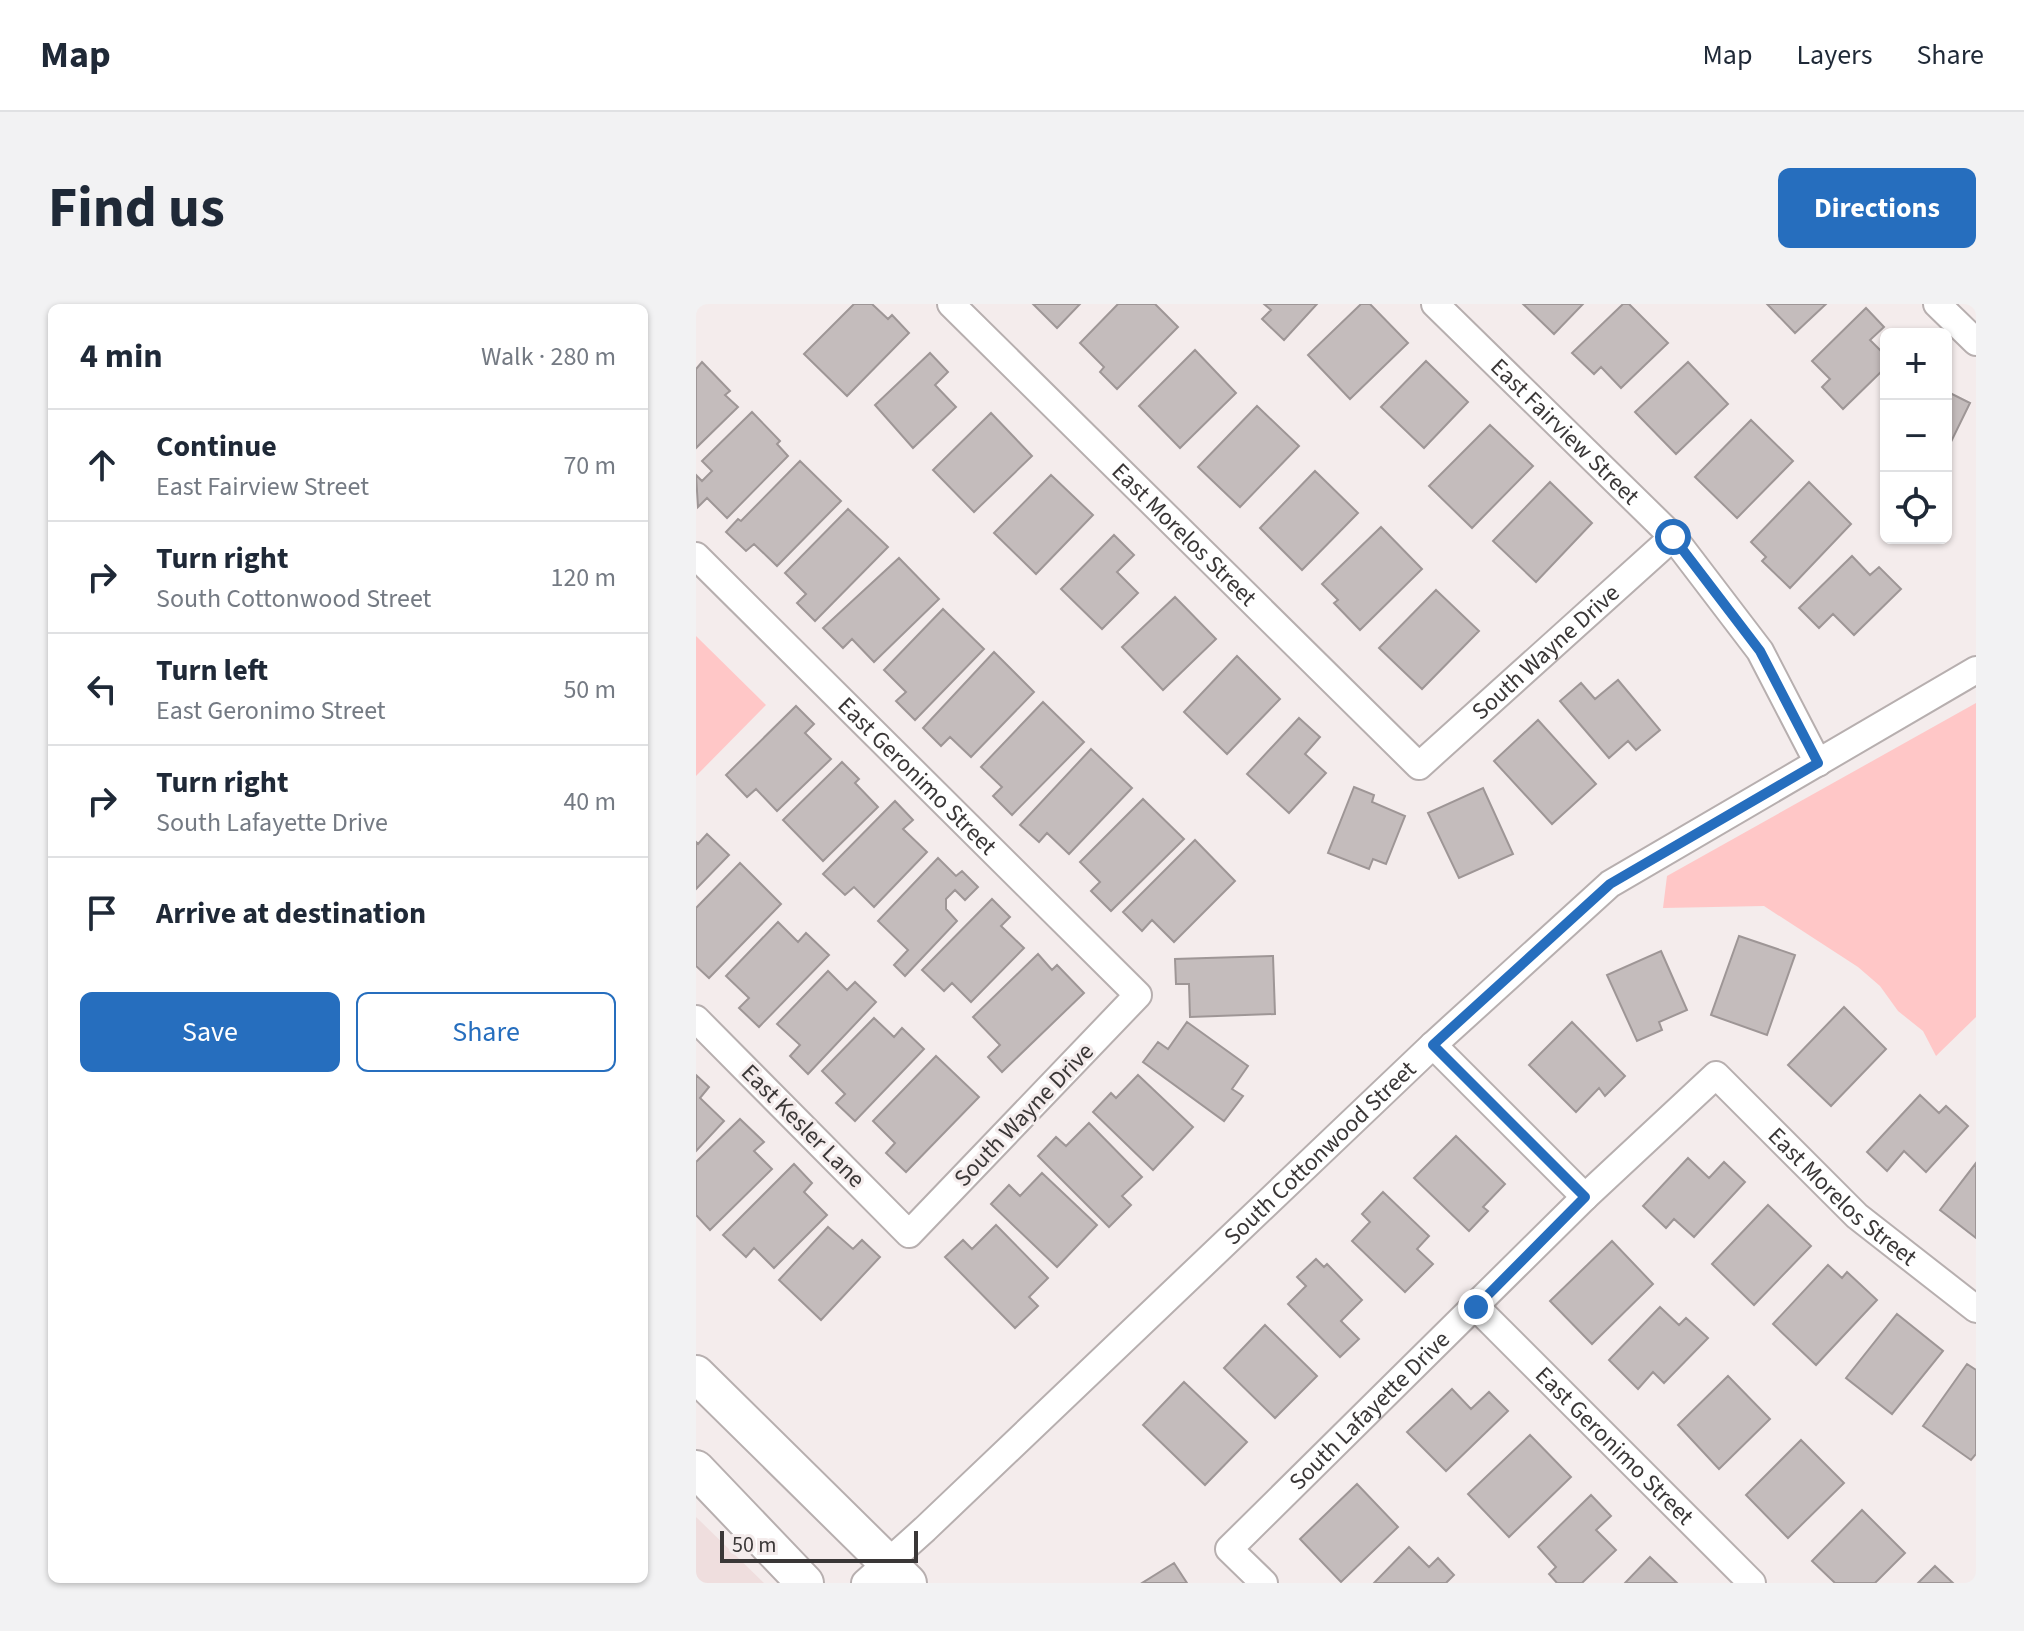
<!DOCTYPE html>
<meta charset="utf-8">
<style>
:root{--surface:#fff;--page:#f2f2f3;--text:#1f2937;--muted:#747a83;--line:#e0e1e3;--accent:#266ebe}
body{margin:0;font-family:"Source Sans 3",sans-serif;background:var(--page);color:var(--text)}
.controls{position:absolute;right:24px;top:24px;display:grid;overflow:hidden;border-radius:12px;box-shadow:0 2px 6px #0004}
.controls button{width:72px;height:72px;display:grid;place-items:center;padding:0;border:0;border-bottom:2px solid var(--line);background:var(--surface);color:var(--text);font:40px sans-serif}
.scale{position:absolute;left:24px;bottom:20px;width:198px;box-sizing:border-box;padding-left:8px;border:4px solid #3a3737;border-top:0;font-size:22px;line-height:28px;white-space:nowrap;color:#3a3737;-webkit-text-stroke:6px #f4ecec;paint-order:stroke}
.stop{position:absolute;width:24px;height:24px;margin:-18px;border:6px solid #266ebe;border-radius:50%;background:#fff}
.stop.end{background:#266ebe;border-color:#fff;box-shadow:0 2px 8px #0008}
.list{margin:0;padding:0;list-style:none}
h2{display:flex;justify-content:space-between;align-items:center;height:104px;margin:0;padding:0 32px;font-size:34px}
h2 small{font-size:26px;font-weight:400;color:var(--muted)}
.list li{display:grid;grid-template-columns:52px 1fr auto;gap:24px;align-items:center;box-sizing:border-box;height:112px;padding:0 32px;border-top:2px solid var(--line)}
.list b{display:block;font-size:30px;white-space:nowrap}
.list p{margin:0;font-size:26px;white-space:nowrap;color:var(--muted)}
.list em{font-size:26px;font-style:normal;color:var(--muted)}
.actions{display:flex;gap:16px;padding:24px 32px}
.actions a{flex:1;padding:18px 0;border:2px solid var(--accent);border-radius:12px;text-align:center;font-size:28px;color:var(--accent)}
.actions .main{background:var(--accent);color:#fff}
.icon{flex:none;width:44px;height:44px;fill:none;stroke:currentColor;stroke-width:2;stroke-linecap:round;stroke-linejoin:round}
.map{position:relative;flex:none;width:1280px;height:1279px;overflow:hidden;border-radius:12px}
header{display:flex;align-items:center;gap:48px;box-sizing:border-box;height:112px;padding:0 40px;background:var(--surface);border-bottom:2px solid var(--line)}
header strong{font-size:38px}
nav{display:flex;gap:44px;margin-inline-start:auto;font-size:28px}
.intro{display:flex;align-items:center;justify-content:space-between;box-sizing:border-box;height:192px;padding:0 48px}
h1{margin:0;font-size:56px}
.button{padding:20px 36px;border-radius:12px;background:var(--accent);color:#fff;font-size:28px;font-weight:700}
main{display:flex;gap:48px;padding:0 48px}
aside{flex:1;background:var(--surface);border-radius:12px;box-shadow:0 2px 6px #0004}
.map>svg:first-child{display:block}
.built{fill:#efdede}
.green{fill:#ffc7c7}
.building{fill:#c4bcbc;stroke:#9e9696;stroke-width:2}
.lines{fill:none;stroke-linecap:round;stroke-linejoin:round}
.street-casing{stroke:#b7afaf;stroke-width:30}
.secondary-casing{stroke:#b7afaf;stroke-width:40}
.street{stroke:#fff;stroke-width:26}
.secondary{stroke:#fff;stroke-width:36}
.route{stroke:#266ebe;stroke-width:10}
.labels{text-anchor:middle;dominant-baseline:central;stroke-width:6;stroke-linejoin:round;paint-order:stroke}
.street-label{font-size:24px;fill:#3a3737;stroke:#f4ecec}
</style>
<header>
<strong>Map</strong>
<nav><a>Map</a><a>Layers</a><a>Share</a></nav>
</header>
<div class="intro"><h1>Find us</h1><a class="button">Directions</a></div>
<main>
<aside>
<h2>4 min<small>Walk · 280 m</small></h2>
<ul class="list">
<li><svg class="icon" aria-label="ahead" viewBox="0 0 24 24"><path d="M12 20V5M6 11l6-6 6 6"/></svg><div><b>Continue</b><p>East Fairview Street</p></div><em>70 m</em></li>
<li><svg class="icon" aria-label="right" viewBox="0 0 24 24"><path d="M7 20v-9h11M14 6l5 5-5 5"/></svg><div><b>Turn right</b><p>South Cottonwood Street</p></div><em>120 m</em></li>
<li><svg class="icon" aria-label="left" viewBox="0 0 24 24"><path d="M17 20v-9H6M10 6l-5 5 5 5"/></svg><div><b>Turn left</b><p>East Geronimo Street</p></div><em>50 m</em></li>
<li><svg class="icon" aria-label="right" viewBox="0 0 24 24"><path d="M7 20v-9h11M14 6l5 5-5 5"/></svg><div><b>Turn right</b><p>South Lafayette Drive</p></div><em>40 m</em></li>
<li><svg class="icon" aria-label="arrive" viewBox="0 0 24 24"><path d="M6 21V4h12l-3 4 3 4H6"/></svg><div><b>Arrive at destination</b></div></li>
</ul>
<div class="actions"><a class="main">Save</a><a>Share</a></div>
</aside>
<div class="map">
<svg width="1280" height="1279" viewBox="0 0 1280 1279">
<rect width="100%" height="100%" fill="#f4ecec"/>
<path class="built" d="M0 1213 68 1279H0Z"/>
<path class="green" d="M0 332 70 401 0 472Z
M1280 399V713L1240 752 1227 727 1202 707 1184 682 1162 663 1068 602 967 604 971 572Z"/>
<path class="building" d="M158 0H176L192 15 196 11 213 29 151 92 108 50Z
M337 0H384L361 24Z
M422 0H459L482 23 421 85 404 68 408 63 384 39Z
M568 0H621L588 36 566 15 575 6Z
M665 0H674L712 39 654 95 612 51Z
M827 0H887L858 30Z
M927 0H933L972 39 925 84 905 63 898 70 876 49Z
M1071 0H1130L1099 29Z
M1170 4 1188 23 1174 36 1190 52V63L1147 105 1126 83 1134 75 1116 57Z
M499 46 540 89 484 144 443 102Z
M234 49 252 68 239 81 260 103 217 144 179 101Z
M730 57 772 98 728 144 685 103Z
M6 58 34 87 29 91 42 103 0 144V65Z
M992 58 1032 100 980 150 939 108Z
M1250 87 1274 99 1250 148Z
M561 102 603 142 544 203 502 163Z
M56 108 84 137 81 140 92 152 31 214 11 194 2 203 0 171 6 177 16 167 6 157Z
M295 109 336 152 278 208 237 166Z
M1055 116 1097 157 1041 214 999 173Z
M794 121 837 162 776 224 733 182Z
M104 157 145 197 81 262 58 240 50 247 30 228 42 215 45 217Z
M619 167 662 209 606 266 564 224Z
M355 171 397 211 340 270 298 229Z
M854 178 896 219 840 278 797 237Z
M1113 178 1155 220 1094 284 1066 257 1070 253 1055 238Z
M152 205 192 243 119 317 101 299 110 290 89 269Z
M685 223 726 265 664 326 638 299 642 296 626 280Z
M418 231 438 251 421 268 442 289 406 325 365 285Z
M1156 252 1174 271 1183 263 1205 285 1158 331 1137 310 1123 324 1103 304Z
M203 254 243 295 178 358 156 335 147 344 127 324Z
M740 286 783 327 726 385 683 344Z
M479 293 520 335 467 386 426 343Z
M247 305 288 345 219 416 200 397 210 388 188 366Z
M298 348 338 388 275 453 254 433 245 442 227 424Z
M541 352 584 395 531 450 488 408Z
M922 376 964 426 940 446 932 437 913 454 864 397 885 379 899 395Z
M347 398 388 438 316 511 297 492 306 483 285 463Z
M100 402 118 420 109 429 135 455 81 507 60 485 51 493 30 471Z
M603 414 624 433 609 450 630 469 593 509 551 470Z
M842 416 900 480 856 520 798 457Z
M395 445 436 484 373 550 351 529 343 538 324 521Z
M146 458 163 475 159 479 182 503 127 557 87 516Z
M658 483 678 491 676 498 709 512 690 560 677 555 673 565 632 549Z
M787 484 817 550 763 574 732 509Z
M447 495 488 535 415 607 395 587 404 578 384 558Z
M199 497 217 516 207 525 231 548 178 603 158 583 149 591 127 570Z
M11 530 33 551 0 585V538L2 540Z
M499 536 539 577 478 638 456 616 446 627 427 608Z
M242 554 260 572 266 567 282 583 269 596 259 586 250 595V605L261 617 209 672 198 661 212 646 182 617Z
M44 559 85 600 13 674 0 662V604Z
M296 595 314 613 305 622 328 644 275 698 256 679 248 687 226 666Z
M82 618 102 638 110 629 133 651 63 723 43 704 53 694 30 672Z
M1043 632 1099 651 1071 731 1015 711Z
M965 647 991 706 963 718 966 726 941 737 911 671Z
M342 650 356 666 361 661 388 689 306 768 292 753 304 741 277 713Z
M577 652 579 710 494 713 493 680H480L479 655Z
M132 667 151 686 159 678 180 698 112 770 94 752 104 741 81 720Z
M1148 703 1190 745 1135 802 1092 761Z
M178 714 198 733 206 724 228 745 159 817 140 799 149 790 126 767Z
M491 718 552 762 536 785 547 792 528 817 447 758 462 738 472 745Z
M876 718 929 772 909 792 903 784 880 808 833 761Z
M240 752 283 793 210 868 190 849 199 839 177 817Z
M0 771 13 783 4 794 28 817 0 847Z
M442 771 497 823 457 866 397 808 415 789 420 794Z
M1224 791 1243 809 1250 802 1272 822 1230 868 1208 847 1191 867 1171 848Z
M44 815 68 838 58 847 76 865 14 926 0 911V858Z
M393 819 446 873 426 892 435 901 413 923 342 852 360 833 370 842Z
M760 832 809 880 787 903 792 907 773 927 718 874Z
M992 854 1013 874 1028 858 1049 878 998 933 978 915 970 924 947 902Z
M1280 859V934L1244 906Z
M98 860 116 879 108 888 131 911 78 964 58 944 50 953 27 931Z
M346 869 401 921 361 963 295 900 313 881 324 892Z
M687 888 733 932 721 945 737 960 709 988 656 937 674 918 666 910Z
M1072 901 1115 942 1058 1001 1016 960Z
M300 921 352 974 333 993 342 1002 319 1024 249 953 267 936 276 945Z
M132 923 157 945 166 936 184 953 125 1016 83 976Z
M916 937 957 980 896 1040 854 997Z
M620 955 628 963 631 960 666 996 645 1017 663 1035 644 1053 592 1000 610 982 601 973Z
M1132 961 1146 974 1151 968 1181 996 1120 1061 1077 1020Z
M964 1003 983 1021 990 1014 1012 1034 968 1079 957 1068 942 1085 913 1056Z
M1201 1010 1247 1047 1196 1110 1150 1074Z
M569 1021 621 1072 579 1114 528 1064Z
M1271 1060 1280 1066V1150L1275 1156 1227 1122Z
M1032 1072 1074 1115 1023 1165 982 1121Z
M488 1078 551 1138 509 1181 447 1121Z
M756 1085 775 1105 793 1088 812 1107 750 1167 711 1128Z
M834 1131 875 1173 813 1233 772 1190Z
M1105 1136 1148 1179 1092 1234 1050 1191Z
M661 1180 702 1223 645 1278 604 1235Z
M895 1191 915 1212 900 1226 920 1246 886 1279H861L853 1270 860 1263 842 1243Z
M1166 1206 1209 1249 1179 1279H1139L1116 1257Z
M713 1243 733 1263 742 1254 758 1271 750 1279H678Z
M954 1253 981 1279H929Z
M478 1259 491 1279H446Z
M1239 1262 1257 1279H1222Z"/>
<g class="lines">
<g class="street-casing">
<g id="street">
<path id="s1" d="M255 0 723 462 977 233"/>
<path id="s2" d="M739 0 977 233 1064 347 1122 459"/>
<path d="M1241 0 1280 38"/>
<path id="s3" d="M0 252 442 691 213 930 0 715"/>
<path d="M737 741 889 893"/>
<path id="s4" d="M780 1003 1056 1279"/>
<path id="s5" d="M169 1279 229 1225 737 741 914 580 1280 366"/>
<path id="s6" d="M568 1279 533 1245 889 893 1020 771 1161 912 1280 1005"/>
</g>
</g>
<g class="secondary-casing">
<path id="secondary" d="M0 1070 212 1279
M0 1165 109 1279"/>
</g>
<use href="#street" class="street"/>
<use href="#secondary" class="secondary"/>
</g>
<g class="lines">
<path class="route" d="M780 1003 889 893 737 741 914 580 1122 459 1064 347 977 233"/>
</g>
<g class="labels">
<g class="street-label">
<text stroke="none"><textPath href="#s2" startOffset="182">East Fairview Street</textPath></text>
<text stroke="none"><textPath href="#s1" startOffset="328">East Morelos Street</textPath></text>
<text stroke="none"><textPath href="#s1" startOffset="828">South Wayne Drive</textPath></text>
<text stroke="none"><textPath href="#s3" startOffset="312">East Geronimo Street</textPath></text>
<text transform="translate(328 811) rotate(-46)">South Wayne Drive</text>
<text transform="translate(107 822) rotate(45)">East Kesler Lane</text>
<text stroke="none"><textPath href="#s5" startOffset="626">South Cottonwood Street</textPath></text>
<text stroke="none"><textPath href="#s6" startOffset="904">East Morelos Street</textPath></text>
<text stroke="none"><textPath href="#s6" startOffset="246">South Lafayette Drive</textPath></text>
<text stroke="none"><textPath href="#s4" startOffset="196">East Geronimo Street</textPath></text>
</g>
</g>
</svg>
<div class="controls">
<button>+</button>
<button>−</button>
<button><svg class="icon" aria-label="locate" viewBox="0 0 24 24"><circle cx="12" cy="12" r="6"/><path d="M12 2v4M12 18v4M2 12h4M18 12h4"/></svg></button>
</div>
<div class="scale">50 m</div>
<div class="stop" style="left:977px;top:233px"></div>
<div class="stop end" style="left:780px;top:1003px"></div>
</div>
</main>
